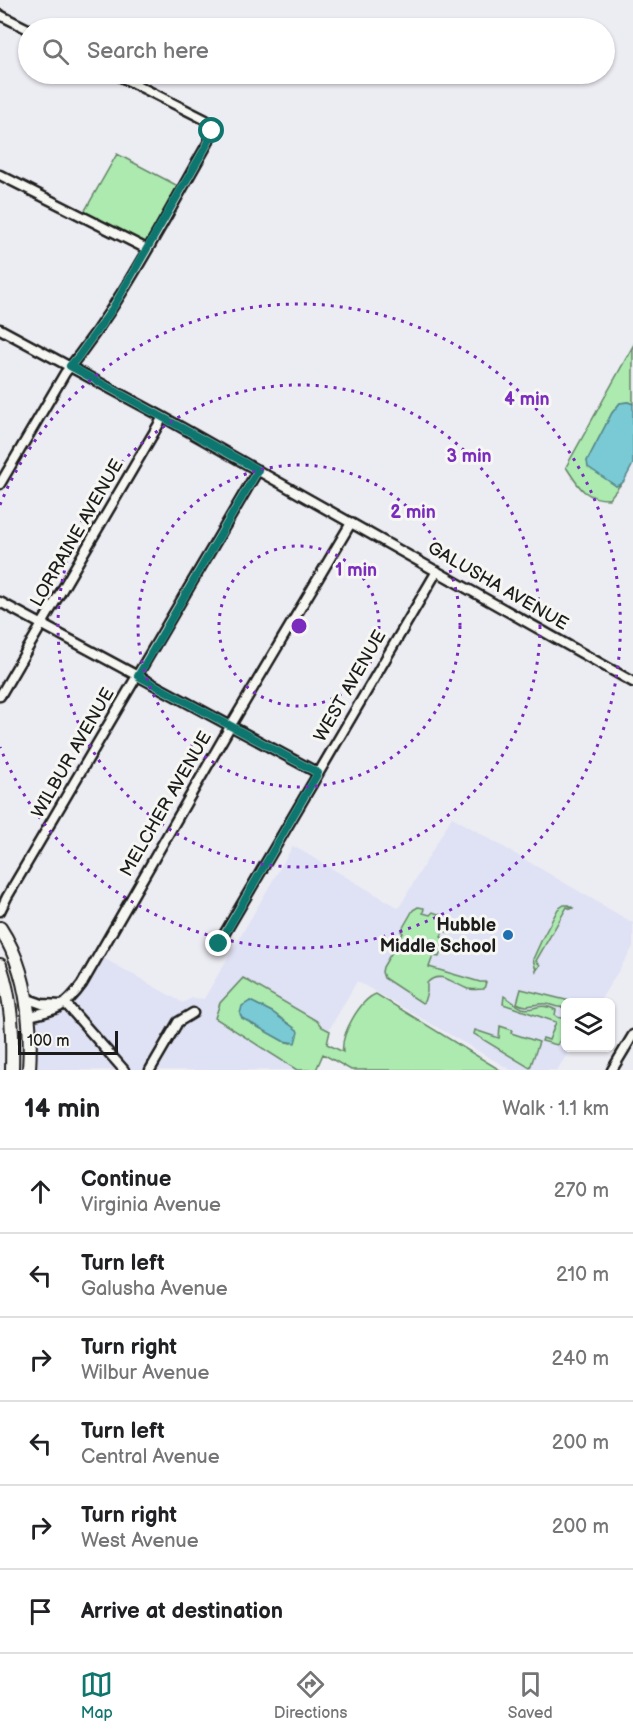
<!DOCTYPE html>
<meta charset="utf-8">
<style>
:root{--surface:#fff;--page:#f6f6f6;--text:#202124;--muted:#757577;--line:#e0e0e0;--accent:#0f766e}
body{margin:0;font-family:"Balsamiq Sans",sans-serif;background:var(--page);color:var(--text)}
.controls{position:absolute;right:18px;bottom:18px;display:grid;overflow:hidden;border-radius:9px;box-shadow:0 2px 4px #0004}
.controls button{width:54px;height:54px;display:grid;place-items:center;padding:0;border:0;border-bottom:2px solid var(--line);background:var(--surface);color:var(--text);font:30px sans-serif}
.scale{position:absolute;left:18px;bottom:15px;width:100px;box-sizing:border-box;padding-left:6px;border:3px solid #1c1c1c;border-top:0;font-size:16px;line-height:21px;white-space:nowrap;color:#1c1c1c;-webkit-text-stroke:4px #f6f6f2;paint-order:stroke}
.stop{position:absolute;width:18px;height:18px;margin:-14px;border:4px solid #0f766e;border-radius:50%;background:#fff}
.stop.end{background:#0f766e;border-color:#fff;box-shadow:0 2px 6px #0008}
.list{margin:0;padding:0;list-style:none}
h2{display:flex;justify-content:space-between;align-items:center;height:78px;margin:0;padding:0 24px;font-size:26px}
h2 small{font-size:20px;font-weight:400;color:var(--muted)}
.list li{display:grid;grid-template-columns:39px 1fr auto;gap:18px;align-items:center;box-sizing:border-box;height:84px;padding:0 24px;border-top:2px solid var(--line)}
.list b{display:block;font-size:22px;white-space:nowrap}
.list p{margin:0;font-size:20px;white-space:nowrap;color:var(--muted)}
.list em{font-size:20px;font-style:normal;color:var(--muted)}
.icon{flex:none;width:33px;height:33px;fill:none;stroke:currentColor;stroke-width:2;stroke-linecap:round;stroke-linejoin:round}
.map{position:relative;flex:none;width:633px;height:1070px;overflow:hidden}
.search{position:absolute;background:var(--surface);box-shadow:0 2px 4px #0004;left:18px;right:18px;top:18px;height:66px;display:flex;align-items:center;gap:15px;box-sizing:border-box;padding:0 21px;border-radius:33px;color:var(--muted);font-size:22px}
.sheet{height:582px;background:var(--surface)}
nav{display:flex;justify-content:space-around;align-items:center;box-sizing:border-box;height:84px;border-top:2px solid var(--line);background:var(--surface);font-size:16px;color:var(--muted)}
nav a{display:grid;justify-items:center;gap:3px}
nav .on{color:var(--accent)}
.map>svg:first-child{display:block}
.built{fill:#dfe1f4}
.green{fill:#aceab0;stroke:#648366;stroke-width:1.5;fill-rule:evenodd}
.water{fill:#79cad4;stroke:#54848a;stroke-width:1.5}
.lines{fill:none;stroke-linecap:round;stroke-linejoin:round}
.minor-casing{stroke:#1c1c1c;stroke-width:13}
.secondary-casing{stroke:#1c1c1c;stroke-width:16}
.minor{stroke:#f6f6f2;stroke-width:8}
.secondary{stroke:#f6f6f2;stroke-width:12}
.route{stroke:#0f766e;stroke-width:8}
.ring{fill:none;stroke:#7b2cbf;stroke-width:3;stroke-dasharray:3 6}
.poi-dot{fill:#1f6fb2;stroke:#f6f6f2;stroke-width:2}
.labels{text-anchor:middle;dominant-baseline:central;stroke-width:6;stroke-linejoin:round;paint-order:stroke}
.street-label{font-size:18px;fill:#1c1c1c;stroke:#f6f6f2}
.poi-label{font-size:18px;font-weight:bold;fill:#1c1c1c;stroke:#f6f6f2;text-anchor:end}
.centre{fill:#7b2cbf;stroke:#f6f6f2;stroke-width:3}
.ring-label{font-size:18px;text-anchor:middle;font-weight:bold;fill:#7b2cbf;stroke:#f6f6f2;stroke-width:6;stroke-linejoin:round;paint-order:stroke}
</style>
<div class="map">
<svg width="633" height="1070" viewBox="0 0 633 1070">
<rect width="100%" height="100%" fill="#ececf3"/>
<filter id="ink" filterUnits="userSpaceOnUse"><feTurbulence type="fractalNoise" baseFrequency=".0167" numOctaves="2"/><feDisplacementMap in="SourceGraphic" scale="12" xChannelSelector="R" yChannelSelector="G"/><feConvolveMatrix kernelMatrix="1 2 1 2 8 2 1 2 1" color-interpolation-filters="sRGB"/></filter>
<g filter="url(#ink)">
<path class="built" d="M452 817 633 923V947L599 1002H566V1048H571L557 1070H511L357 981 306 1070H33L32 1008 68 1001 98 955 183 1003 192 998 204 999 293 846 399 908Z"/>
<path class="green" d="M117 154 180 187 146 246 83 214Z
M633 346V404L628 402 620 403 612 413 587 461 616 486 621 484 609 499C584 499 579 487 566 467Z
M568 905 573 908 571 909 567 907 536 961 540 965 536 971 533 959 543 937 558 909 564 905Z
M418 907 424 908 423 913 430 915 433 912 452 919 448 932 443 931 441 937 445 939 439 957 433 956 429 967 480 982H486L484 989C479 989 473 990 468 989 455 985 440 969 427 983V992L424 1002 422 1003 384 978 382 972 383 967 403 933 401 931 413 910Z
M243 978 317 1021 322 1027 330 1031 327 1044 343 1052C340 1035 360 1000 376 994L500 1070H351L323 1054 316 1070H297L215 1018 220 1003ZM250 1001 272 1012 297 1030 291 1043 283 1041 242 1018Z
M521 989 574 1002H566L565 1010 562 1007C555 1008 554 1005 547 1004 536 1002 528 1010 517 1003Z
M504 996C510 1000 516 1005 522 1008 533 1012 539 1001 556 1010L555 1015C559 1019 562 1018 565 1017V1031L557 1045 542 1041 543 1038 549 1040 556 1022 503 1004Z
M500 1026 512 1030 511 1033 539 1042 530 1068 474 1034 475 1030 499 1038Z"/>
<path class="water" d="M628 402 633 404V464L624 481 621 484 616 486 588 467 587 461 612 413 620 403Z
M250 1001 272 1012 297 1030 298 1032 295 1043 283 1041 242 1018 240 1014 242 1006Z"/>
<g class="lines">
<g class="minor-casing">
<path id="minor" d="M0 15 28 29
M0 175 147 249
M0 329 163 417 633 682
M0 484 65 373C122 303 163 221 208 143L212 131 206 120 115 74
M0 602 318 773
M0 696 163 417
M0 911 7 897 258 470
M219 943 437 571
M25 998 42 1004 62 1005
M66 1004 124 1070
M29 1016C57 1010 65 1008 82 984L231 725 351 523
M150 1070 178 1022 193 1013
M612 1070 633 1035"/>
</g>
<g class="secondary-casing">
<path id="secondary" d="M0 928C27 969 32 1022 29 1070
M0 965C12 1000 13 1034 12 1070"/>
</g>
<use href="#minor" class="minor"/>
<use href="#secondary" class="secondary"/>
</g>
</g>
<g class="lines" filter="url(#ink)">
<path class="route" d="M212 131 208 143 111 311 78 357 70 366 258 470 138 676 318 773 219 944"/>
</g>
<g class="ring">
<circle cx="299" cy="626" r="80"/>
<circle cx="299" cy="626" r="161"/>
<circle cx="299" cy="626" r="241"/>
<path d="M0 505A322 322 0 1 1 0 747"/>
</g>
<circle class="poi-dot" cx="508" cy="935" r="6"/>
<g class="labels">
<g class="street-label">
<text transform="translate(77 533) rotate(-60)">LORRAINE AVENUE</text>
<text transform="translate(498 586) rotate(30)">GALUSHA AVENUE</text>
<text transform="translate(350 686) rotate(-60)">WEST AVENUE</text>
<text transform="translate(73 753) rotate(-60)">WILBUR AVENUE</text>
<text transform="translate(166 804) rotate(-60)">MELCHER AVENUE</text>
</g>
<g class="poi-label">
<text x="496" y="925">Hubble<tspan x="496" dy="21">Middle School</tspan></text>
</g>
</g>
<circle cx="299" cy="626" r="9" class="centre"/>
<g class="ring-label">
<text x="527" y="405">4 min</text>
<text x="469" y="462">3 min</text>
<text x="413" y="518">2 min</text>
<text x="356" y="576">1 min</text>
</g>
</svg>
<div class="controls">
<button><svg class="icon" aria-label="layers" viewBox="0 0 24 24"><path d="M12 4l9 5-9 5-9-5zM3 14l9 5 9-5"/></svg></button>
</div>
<div class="scale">100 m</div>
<div class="stop" style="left:212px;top:131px"></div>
<div class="stop end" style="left:219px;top:944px"></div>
<div class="search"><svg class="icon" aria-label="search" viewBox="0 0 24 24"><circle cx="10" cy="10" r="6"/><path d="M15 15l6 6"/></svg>Search here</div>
</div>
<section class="sheet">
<h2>14 min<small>Walk · 1.1 km</small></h2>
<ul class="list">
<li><svg class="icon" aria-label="ahead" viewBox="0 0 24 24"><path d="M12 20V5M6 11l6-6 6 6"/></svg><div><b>Continue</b><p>Virginia Avenue</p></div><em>270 m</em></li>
<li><svg class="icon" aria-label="left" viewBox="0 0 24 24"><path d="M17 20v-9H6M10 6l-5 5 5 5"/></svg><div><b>Turn left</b><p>Galusha Avenue</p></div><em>210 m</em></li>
<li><svg class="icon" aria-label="right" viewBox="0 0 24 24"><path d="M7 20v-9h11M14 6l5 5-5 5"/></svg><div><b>Turn right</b><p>Wilbur Avenue</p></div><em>240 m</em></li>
<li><svg class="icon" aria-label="left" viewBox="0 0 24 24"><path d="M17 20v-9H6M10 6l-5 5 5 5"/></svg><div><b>Turn left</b><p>Central Avenue</p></div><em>200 m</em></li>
<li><svg class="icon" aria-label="right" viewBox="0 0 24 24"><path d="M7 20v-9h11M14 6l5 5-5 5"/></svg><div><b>Turn right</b><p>West Avenue</p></div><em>200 m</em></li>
<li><svg class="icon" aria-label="arrive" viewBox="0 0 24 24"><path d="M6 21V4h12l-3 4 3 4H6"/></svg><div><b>Arrive at destination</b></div></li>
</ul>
</section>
<nav>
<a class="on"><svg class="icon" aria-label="map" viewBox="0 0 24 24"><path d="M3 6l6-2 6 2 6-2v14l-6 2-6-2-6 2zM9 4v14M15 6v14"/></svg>Map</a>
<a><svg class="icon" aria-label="directions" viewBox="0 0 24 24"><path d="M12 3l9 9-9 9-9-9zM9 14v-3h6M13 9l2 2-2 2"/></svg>Directions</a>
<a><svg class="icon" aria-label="saved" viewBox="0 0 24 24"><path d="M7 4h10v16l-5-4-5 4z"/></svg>Saved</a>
</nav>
